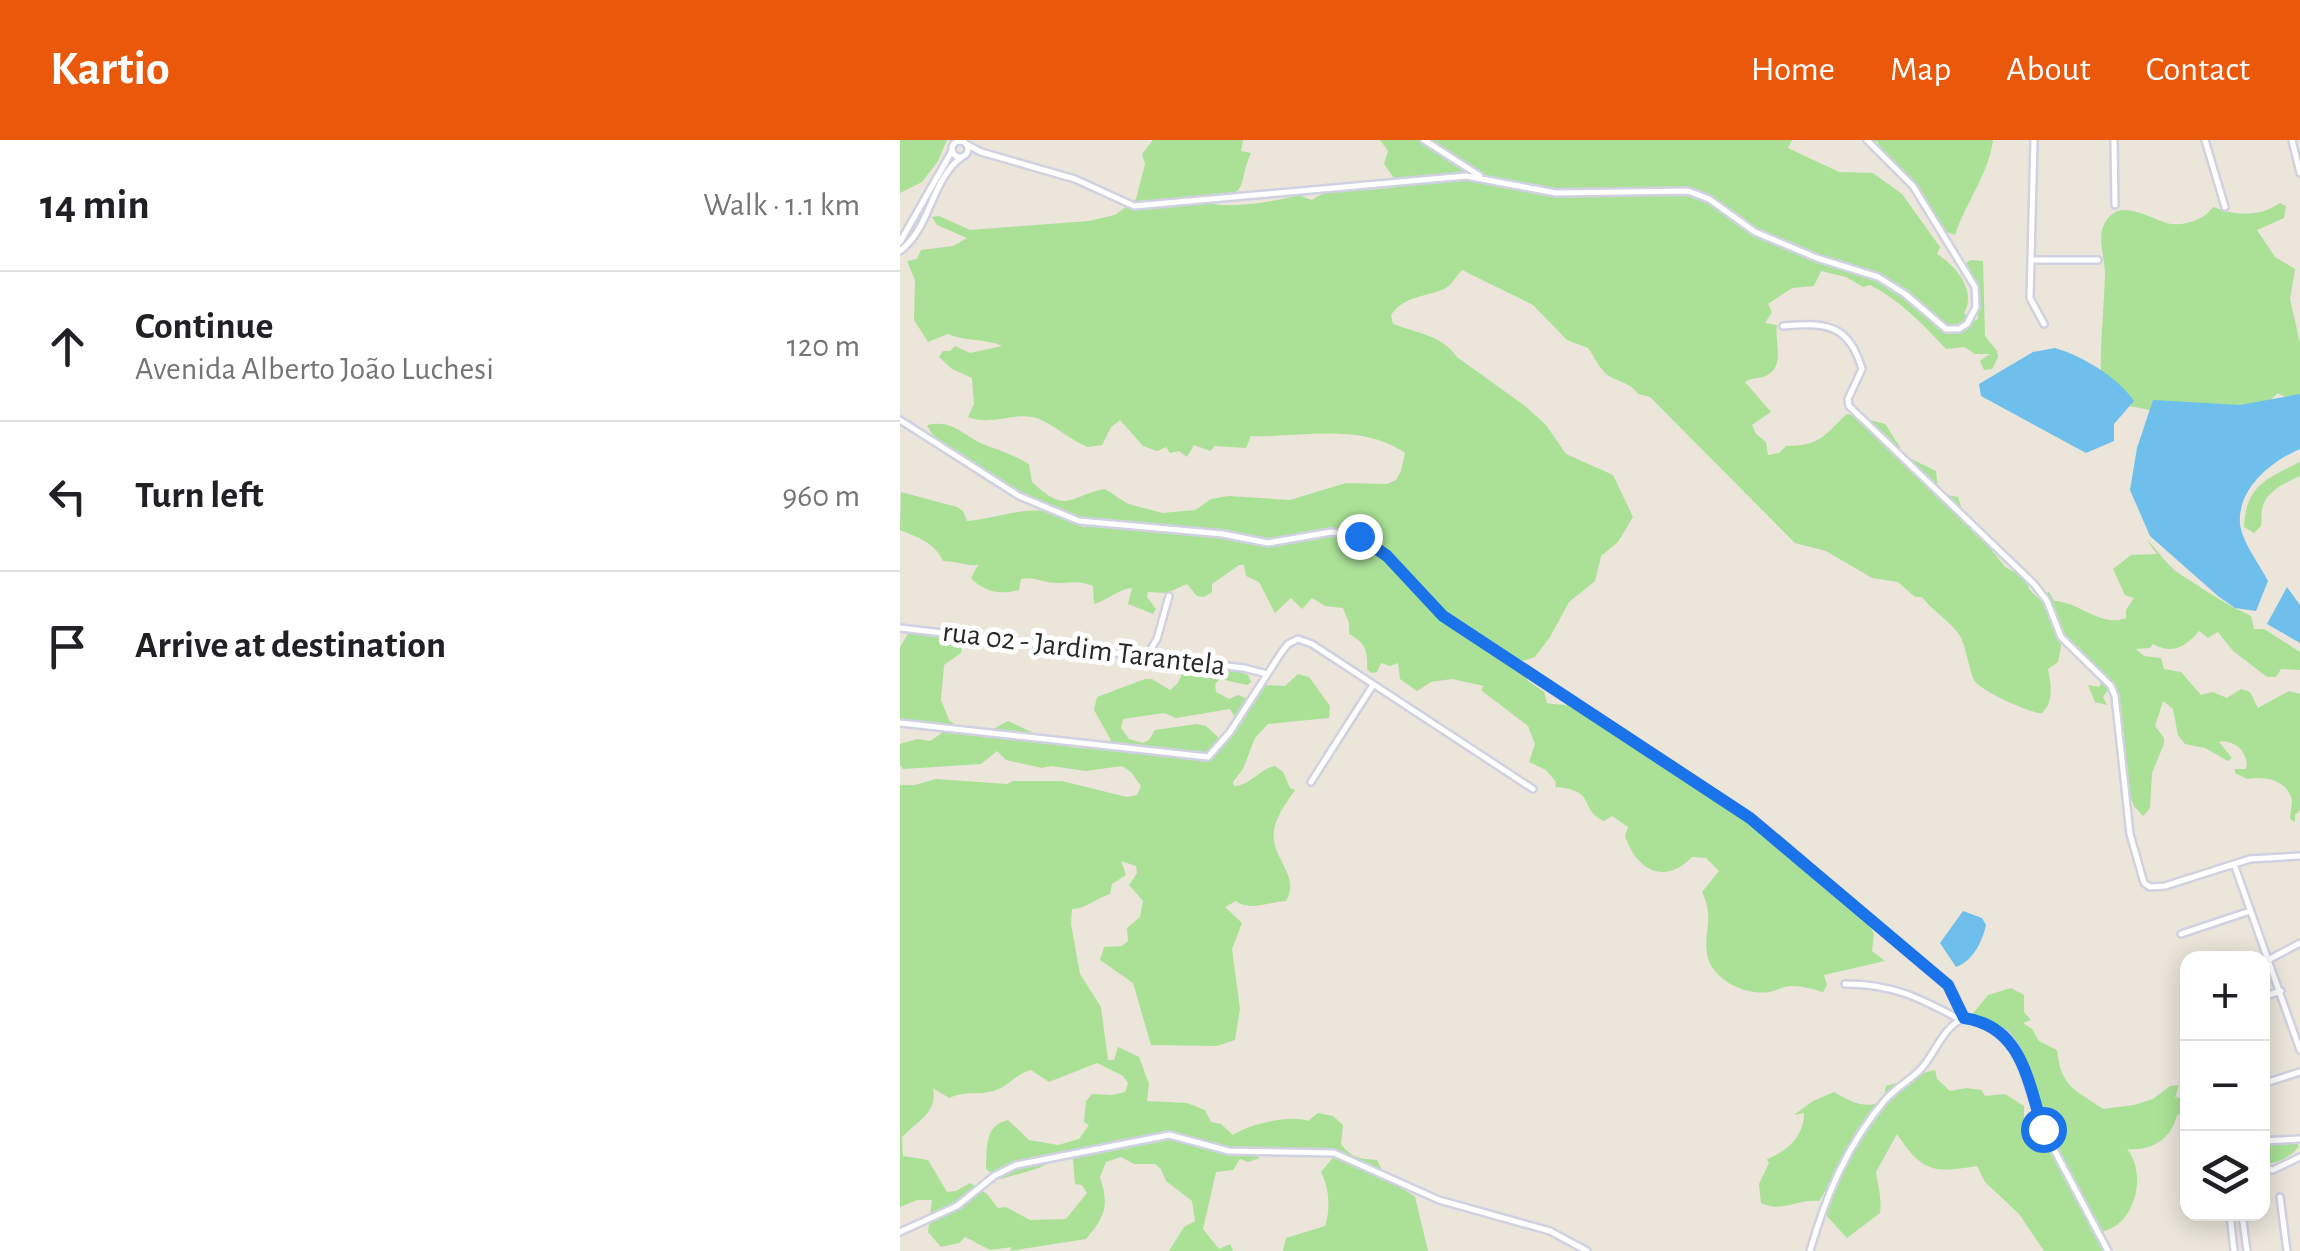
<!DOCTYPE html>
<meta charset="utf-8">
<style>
:root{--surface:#fff;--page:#f2f2f2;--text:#202124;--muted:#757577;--line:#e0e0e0;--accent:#ea580c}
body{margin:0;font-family:"Alegreya Sans",sans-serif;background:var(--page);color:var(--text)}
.controls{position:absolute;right:30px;bottom:30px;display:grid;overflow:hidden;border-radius:20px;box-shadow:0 5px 25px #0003}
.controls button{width:90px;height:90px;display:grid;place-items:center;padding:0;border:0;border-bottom:2px solid var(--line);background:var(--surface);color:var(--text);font:50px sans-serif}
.stop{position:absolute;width:30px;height:30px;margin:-22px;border:8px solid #1a73e8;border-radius:50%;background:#fff}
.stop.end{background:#1a73e8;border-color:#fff;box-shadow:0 2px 10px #0008}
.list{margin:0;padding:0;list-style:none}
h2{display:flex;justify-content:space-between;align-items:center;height:130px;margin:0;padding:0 40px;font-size:42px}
h2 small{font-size:32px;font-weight:400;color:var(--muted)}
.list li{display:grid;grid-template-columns:65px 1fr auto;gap:30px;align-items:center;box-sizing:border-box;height:150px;padding:0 40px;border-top:2px solid var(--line)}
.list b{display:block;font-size:38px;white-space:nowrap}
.list p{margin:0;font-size:32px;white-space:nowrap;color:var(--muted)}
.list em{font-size:32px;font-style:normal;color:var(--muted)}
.icon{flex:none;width:55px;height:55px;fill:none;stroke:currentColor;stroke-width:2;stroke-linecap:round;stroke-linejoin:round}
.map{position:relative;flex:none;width:1400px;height:1111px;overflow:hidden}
header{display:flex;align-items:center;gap:60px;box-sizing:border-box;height:140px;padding:0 50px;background:var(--accent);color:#fff}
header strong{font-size:48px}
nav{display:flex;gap:55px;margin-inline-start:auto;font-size:35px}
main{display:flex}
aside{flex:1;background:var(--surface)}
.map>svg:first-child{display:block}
.green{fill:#aae197;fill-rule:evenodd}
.water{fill:#6ebfec}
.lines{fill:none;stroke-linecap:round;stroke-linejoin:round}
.street-casing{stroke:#d0d1e1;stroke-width:10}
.street{stroke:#fff;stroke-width:5}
.route{stroke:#1a73e8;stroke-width:12}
.labels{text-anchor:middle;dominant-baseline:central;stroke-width:10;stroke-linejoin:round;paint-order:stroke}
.street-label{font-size:30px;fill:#282828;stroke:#fff}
</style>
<header>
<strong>Kartio</strong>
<nav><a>Home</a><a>Map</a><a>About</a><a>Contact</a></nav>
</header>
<main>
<aside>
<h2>14 min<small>Walk · 1.1 km</small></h2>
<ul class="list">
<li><svg class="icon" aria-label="ahead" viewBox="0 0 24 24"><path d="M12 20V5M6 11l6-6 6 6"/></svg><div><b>Continue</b><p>Avenida Alberto João Luchesi</p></div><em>120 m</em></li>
<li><svg class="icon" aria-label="left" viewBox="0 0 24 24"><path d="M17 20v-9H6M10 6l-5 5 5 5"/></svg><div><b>Turn left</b></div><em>960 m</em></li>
<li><svg class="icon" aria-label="arrive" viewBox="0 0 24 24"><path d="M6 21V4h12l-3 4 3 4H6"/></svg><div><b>Arrive at destination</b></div></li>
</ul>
</aside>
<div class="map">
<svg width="1400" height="1111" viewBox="0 0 1400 1111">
<rect width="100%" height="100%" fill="#ebe5da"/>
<path class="green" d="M0 0H47L38 21 22 42 0 53Z
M253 0H343L341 11 351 13C336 46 353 50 310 63 327 69 380 61 398 55L412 60C432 43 470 55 499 45L484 24 488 11 480 0H892L888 8 939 32 973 33 1002 54 1040 107 1037 114C1056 126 1077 151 1064 173L1072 181 1078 179 1077 155 1066 123 1071 120 1083 121 1085 196 1097 211 1098 217 1092 229 1084 230 1080 221 1090 214H1075L1064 207 1046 209C1024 185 1000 160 970 145L963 147 946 137 921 131 914 146 892 148 868 164 872 172 865 183 877 185C874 200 885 223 869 234 863 239 852 237 845 242L871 272 852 285 856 294 866 302 868 315 879 313 886 306C921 306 924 295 947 274L985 284 1000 307 999 313 1036 331 1038 349 1046 355 1058 357 1063 373 1105 427 1127 439 1129 449 1137 457 1149 452 1154 461C1180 462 1201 488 1226 478V470L1234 458 1225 455 1213 429 1231 415 1257 414 1246 399C1257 409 1268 427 1280 434 1303 449 1325 464 1351 476L1354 489H1364L1400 512V530L1381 529 1376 537H1367L1333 511 1318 492 1308 498 1299 491C1285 507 1273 515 1253 504L1250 508 1236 509 1244 516 1261 518 1264 529 1281 532 1301 555 1313 552 1327 558 1341 549 1350 552 1358 568 1389 551 1400 554V670L1395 675V682L1390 679C1390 673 1392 667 1392 661 1388 639 1363 636 1347 639L1335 633V629H1346C1350 613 1334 599 1319 602L1332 618 1328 621 1305 608 1285 604 1278 595 1273 569 1263 561 1255 586 1264 598V604L1252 633 1250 668 1243 676 1234 666 1229 653 1217 554 1208 550 1203 557 1207 565 1195 562 1188 545 1199 547 1203 540 1181 510 1162 501 1158 522 1148 529C1151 544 1154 562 1142 573 1131 574 1079 550 1074 540 1068 526 1067 510 1060 496 1052 482 1032 471 1022 457H1015L998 442 972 438 926 411 895 403 750 257 738 254C730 242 720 243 709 236 699 229 695 217 688 208L667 200 633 165 562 130C556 136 552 145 544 149 525 157 504 156 491 175L493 184C516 193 542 195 557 217L625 266 646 285 666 314 713 335 733 377 718 402 701 416 695 441 669 462 650 497 635 517 622 521 590 509 632 535H626L627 540 644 552 647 563C655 565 664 564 671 566 701 572 721 599 749 610L879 699V694L908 719 906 726 920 745 971 788 974 794 972 811 985 821 924 835 927 845 923 852C913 849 902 846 892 846 884 845 877 851 869 852 845 856 811 839 807 814 803 792 815 778 802 752L819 731 806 718 792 717C765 745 737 731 725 696L728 687 712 676 704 681C678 669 698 650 655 647L656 642 646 630 629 622 635 604 628 586 581 550 584 546 552 539 531 542 517 551 500 539 498 523 490 526 481 523 477 532 471 533 467 529C468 512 466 503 449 494V483L443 468 425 466 412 458 402 469 391 458 375 473 359 442 346 436 344 425H339L312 444V452L304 457 297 456 287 444 267 453 248 452 247 457 256 469 253 474 228 464 232 448C218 449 208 460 194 464L193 446C178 440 172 443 157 443 143 443 135 436 121 439L119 450C100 455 84 452 71 438L78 425C65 426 56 421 43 421 34 402 19 398 0 390L1 352 57 367 63 371 67 381C112 377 141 356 185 388V378C138 376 47 327 27 285 54 279 63 296 85 305 101 311 114 315 129 324L132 342C168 376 170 355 205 349L228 364 263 373 295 370 311 359 329 356 390 360 446 343 487 344 496 340 501 331 505 313C459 282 403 298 351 296L346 308 315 306 310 311 294 305 287 317 279 311 270 313 266 307 257 311 243 306 220 280 211 287 202 305 188 307C171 301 147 279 132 277 110 273 91 286 68 277L74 264 72 238 52 229 39 217 43 211H50L55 206 70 213 102 206C85 198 67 202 48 194L28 202 14 180 15 140 7 121 17 119 21 110 53 106 67 98 37 85 32 77 39 76 70 90 189 81 215 75 236 59 245 24 242 14Z
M972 0H1093C1089 33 1066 62 1055 95L1044 91 1017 50 978 8V2Z
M1380 63 1386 66 1384 78 1357 90 1375 117 1395 129 1390 159 1400 203V255L1387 258 1378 253 1366 264 1250 270 1229 266 1201 236C1200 203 1204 168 1205 134 1205 120 1198 100 1203 87 1217 52 1251 81 1272 84 1286 86 1306 78 1313 67 1335 76 1360 77 1380 63Z
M1400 322V336C1386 342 1365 352 1362 369 1361 375 1362 381 1361 386L1354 393 1344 387C1346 345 1366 339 1400 322Z
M24 491 56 498 62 507 61 513 44 525 41 560 49 580 60 588 86 593 108 581 146 599 159 597 161 604C178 611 196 609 211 600L194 570 197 557 245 539H252L270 550 278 543 285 527 333 530 348 535 351 542 347 545 320 539 315 544 316 552 329 559 338 555 346 558 364 545 385 546 398 534 409 537 430 566 429 578 368 584 355 598 343 629 333 642 334 646C350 646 359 629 375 626L383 632 390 648 395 650C385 665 371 682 374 701 378 724 399 738 386 761 372 761 349 772 336 761L325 767 342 783 332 809 340 869 335 900 317 906 251 905 233 843 200 820 204 807 222 806 228 801 227 788 240 777 243 761 229 745 237 733 236 726 221 721 226 735 212 744 210 754C196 758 186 769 172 769L171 784 180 834 201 867 208 920H214L218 907 239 917 249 944 247 961 287 963 305 970 311 982 321 984 333 995C347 985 391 974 408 981L418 973 433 976 443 985 441 1004C451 1018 461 1019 477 1020L485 1036 515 1057 528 1111H383L386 1098 425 1086C431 1069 429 1047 421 1032L436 1014 350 1013 360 1018 348 1022 340 1019 333 1030 316 1032 303 1089 319 1109 330 1104 333 1111H269L284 1087 295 1081 292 1061 266 1041 261 1029 255 1024H234L221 1017 206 1022 200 1037C209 1065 206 1076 186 1099L110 1111 112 1107 90 1110 65 1097 59 1103 41 1107 28 1092 32 1060H17L0 1067V645H15L36 639 107 644 113 641H162L227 657 237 655 241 646 231 632 222 626 186 631 151 626 142 628 106 620 97 611 81 624 3 629 0 625V604L17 599 30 601 42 593 41 589 0 582V507L8 494ZM330 569 338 583 327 598H319L306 586 297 584 255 590 249 600 243 603 229 599 221 588 223 579 264 573 276 578ZM197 923 223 936 228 943 225 952 212 955 192 954 186 961 184 982 189 985 179 999 158 1005 129 1000 108 980C84 985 87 1009 86 1029L101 1039 139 1028 165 1014 173 1019 175 1044 182 1045 187 1053 166 1079 130 1080 106 1067 98 1068 87 1054 70 1043 56 1051 47 1052 28 1020 3 1016 2 997C17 981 38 973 33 948L49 958C66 950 80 956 96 950 110 945 117 933 131 930L149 942Z
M1111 848 1124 855V872L1131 880 1123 883 1132 889 1139 901 1157 910C1161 947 1174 949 1203 969L1234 965 1253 959 1270 946 1279 945 1275 957 1287 960 1285 973 1277 975C1271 1000 1251 1011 1227 1009 1247 1033 1236 1083 1204 1091L1203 1096 1211 1111H1144L1119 1074 1085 1042 1077 1026C1033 1033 1023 1033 997 994L976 1032C978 1046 982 1058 980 1073L947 1098 925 1074 928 1046 919 1061C897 1059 882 1073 861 1063L859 1044 869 1023 867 1019C888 1011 904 996 904 973L894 975 913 961 934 952C949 961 968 971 983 960L986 946 1006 940 1003 938 1035 930 1037 939 1050 951 1066 948 1081 950 1085 956 1105 954 1124 966V979L1138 983C1133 927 1121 902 1071 876L1088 855Z
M1394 1000 1399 1006C1393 1016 1375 1025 1363 1023V1003Z"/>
<path class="water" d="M1155 208C1182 216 1218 237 1234 261L1214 284V301L1186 313 1081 256 1079 244 1133 212Z
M1400 254V309C1371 321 1337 349 1340 384 1342 402 1360 425 1368 441L1356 471 1335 468 1318 456 1250 396 1230 350 1237 308 1253 260 1340 265Z
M1387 447 1400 465V503L1367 484Z
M1063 771 1082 778 1086 785C1082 802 1073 821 1056 827L1040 803Z"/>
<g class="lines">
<g class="street-casing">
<path id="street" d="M524 0 580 36
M1134 0 1130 158 1144 184
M1214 0 1215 65
M1305 0 1325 67
M1392 0 1400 33
M52 9a8 8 0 1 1 16 0a8 8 0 1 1-16 0Z
M66 4 81 12 175 39 234 66 566 36 656 53 788 51 809 59 855 92 917 118 978 137 1005 154 1046 189H1059L1067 184 1076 167 1075 147 1013 46 967 0
M0 102 52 11
M0 111C31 88 31 39 62 17
M1132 120H1198
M883 186C926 182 949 184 962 229L948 259 949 266 1134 444 1147 461 1161 497 1211 546 1215 556 1230 694 1244 743 1250 747 1265 746 1350 719 1400 716
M0 280 119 356 179 381 323 394 368 403 431 392 459 396 487 416 543 476 851 678 1048 845 1064 878
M0 488 344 528 367 534
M246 517 257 499 269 456
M0 583 308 617 330 592 381 513 388 504 398 499 412 504 633 649
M411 642 473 545
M1334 724 1400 910
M1281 794 1350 771
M1370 819 1400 803
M945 844C992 844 1018 857 1059 879
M1362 857 1381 851
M1362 944 1400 932
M1362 1001 1400 999
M1362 1028 1373 1030 1400 1017
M1380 1057 1387 1111
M1330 1074 1334 1111
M1342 1074 1347 1111
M0 1092 57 1066 94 1036 116 1025 269 995 329 1011 434 1013 539 1060 650 1091 687 1111
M910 1111C926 1055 947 1005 985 960 997 946 1014 939 1025 924 1037 908 1045 886 1064 878L1077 880 1106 895 1116 909 1143 989 1208 1111"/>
</g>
<use href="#street" class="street"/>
</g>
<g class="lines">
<path class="route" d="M459 396 487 416 543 476 850 678 1048 845 1064 878C1122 886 1128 942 1143 989"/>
</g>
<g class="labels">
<g class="street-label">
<text transform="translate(184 509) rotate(7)">rua 02 - Jardim Tarantela</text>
</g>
</g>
</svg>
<div class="controls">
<button>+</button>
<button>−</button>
<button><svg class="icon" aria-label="layers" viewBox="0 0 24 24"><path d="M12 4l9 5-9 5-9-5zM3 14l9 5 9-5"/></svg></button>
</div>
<div class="stop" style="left:1143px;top:989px"></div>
<div class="stop end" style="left:459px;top:396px"></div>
</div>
</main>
